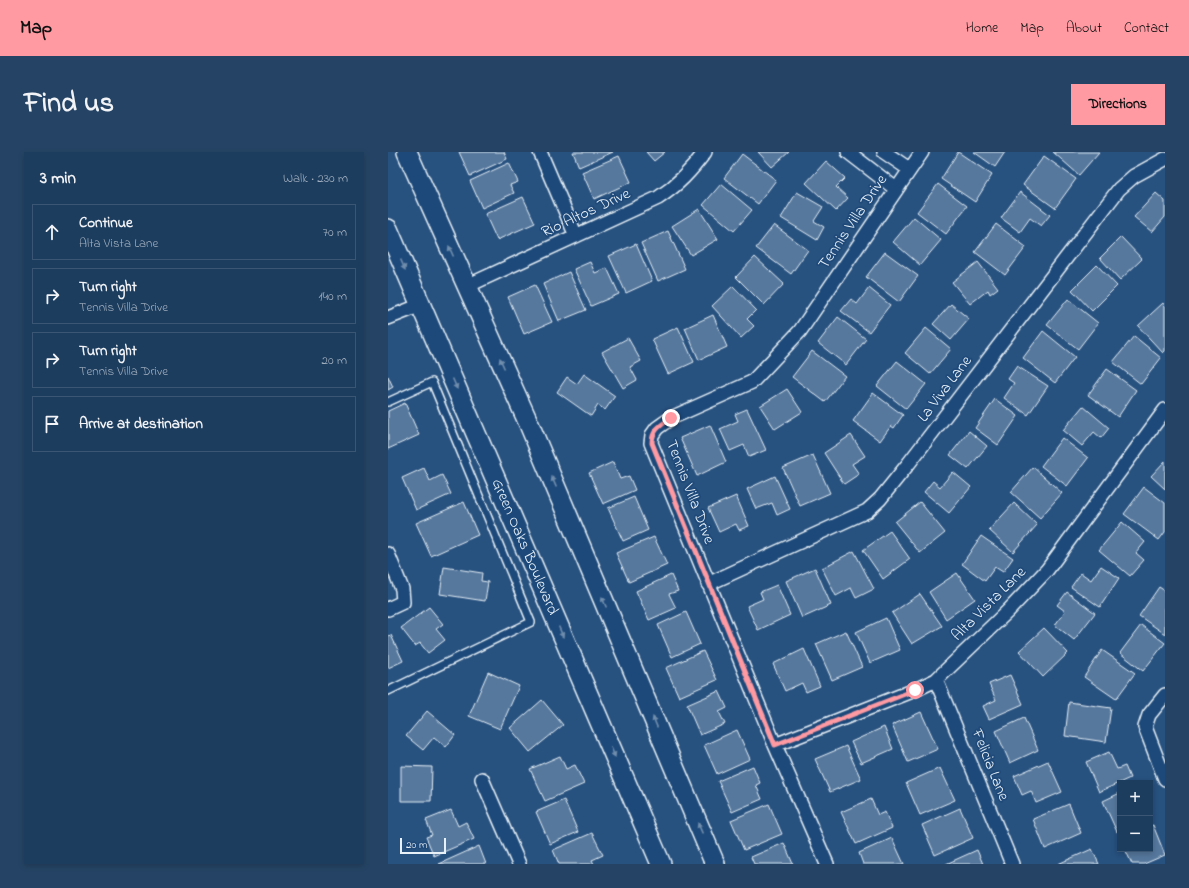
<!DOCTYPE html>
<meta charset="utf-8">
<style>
:root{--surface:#1d3d5f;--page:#254465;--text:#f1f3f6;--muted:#a0aebd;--line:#3b5674;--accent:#ff9aa2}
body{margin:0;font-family:"Indie Flower",sans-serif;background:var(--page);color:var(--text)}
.controls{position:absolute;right:12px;bottom:12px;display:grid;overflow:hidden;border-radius:0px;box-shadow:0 2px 6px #0003}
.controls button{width:36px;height:36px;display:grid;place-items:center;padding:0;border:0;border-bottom:1px solid var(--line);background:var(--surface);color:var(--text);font:20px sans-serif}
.scale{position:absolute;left:12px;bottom:10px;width:46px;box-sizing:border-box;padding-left:4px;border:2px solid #e8f1f8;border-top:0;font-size:11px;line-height:14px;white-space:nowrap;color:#e8f1f8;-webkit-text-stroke:3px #1f4a7a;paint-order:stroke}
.stop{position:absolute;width:12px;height:12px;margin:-9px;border:3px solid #ff9aa2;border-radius:50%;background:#fff}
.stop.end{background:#ff9aa2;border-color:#fff;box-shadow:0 1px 4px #0008}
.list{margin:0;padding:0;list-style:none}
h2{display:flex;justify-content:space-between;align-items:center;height:52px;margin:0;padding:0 16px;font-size:17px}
h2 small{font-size:13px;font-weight:400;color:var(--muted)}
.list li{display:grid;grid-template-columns:26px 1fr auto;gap:12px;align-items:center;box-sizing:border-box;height:56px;margin:0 8px 8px;padding:0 8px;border:1px solid var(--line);border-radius:0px}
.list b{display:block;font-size:15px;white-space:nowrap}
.list p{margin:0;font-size:13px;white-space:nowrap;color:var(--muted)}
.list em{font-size:13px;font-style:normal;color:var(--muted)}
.icon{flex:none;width:22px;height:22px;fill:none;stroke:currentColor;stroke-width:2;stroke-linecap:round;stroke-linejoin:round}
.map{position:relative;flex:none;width:777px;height:712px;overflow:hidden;border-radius:0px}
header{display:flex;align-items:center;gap:24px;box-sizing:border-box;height:56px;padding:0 20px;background:var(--accent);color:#111}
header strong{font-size:19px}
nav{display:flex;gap:22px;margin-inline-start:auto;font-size:14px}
.intro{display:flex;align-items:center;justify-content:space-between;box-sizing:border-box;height:96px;padding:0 24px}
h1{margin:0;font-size:28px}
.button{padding:10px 18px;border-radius:0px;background:var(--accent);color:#111;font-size:14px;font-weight:700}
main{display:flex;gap:24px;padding:0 24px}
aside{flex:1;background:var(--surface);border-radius:0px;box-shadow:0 2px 6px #0003}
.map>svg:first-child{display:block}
.building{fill:#57789d;stroke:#e8f1f8}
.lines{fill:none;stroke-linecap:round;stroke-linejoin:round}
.lane-casing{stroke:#e8f1f8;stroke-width:10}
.street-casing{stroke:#e8f1f8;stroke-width:16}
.secondary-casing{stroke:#e8f1f8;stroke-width:22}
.lane{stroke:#1f4a7a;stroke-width:7}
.street{stroke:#1f4a7a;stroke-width:13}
.secondary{stroke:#1f4a7a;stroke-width:19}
.oneway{fill:#6f8dac}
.route{stroke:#ff9aa2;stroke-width:5}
.labels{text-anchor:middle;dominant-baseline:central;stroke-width:3.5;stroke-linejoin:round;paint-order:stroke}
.street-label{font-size:16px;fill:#e8f1f8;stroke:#1f4a7a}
</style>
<header>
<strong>Map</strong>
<nav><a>Home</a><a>Map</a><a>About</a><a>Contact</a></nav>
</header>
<div class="intro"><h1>Find us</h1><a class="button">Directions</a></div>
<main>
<aside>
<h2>3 min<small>Walk · 230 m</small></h2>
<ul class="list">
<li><svg class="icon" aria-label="ahead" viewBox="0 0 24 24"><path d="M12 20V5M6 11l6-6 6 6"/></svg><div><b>Continue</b><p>Alta Vista Lane</p></div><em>70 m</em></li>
<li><svg class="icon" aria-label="right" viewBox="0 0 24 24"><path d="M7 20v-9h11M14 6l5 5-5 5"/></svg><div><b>Turn right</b><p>Tennis Villa Drive</p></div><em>140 m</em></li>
<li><svg class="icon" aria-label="right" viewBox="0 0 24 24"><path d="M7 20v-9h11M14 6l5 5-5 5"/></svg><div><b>Turn right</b><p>Tennis Villa Drive</p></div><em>20 m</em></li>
<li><svg class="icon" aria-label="arrive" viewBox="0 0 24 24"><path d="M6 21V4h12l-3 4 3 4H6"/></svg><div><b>Arrive at destination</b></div></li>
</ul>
</aside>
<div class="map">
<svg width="777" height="712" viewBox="0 0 777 712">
<rect width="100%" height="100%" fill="#27517f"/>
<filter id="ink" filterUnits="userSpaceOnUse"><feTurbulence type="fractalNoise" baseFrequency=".025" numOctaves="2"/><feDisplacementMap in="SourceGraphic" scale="8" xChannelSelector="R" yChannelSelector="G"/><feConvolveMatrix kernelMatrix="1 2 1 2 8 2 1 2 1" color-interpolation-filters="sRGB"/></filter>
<g filter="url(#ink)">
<path class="building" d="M71 0H116L119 7 82 24Z
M185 0H225L191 15Z
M258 0H277L266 9Z
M370 0H401L384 15Z
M570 0 604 23 587 50 553 27Z
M586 0H617L607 15Z
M665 0H711L691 23Z
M354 2 388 28 370 52 336 26Z
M231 4 243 30 206 47 194 20Z
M656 4 688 27 667 56 635 33Z
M438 9 457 26 448 35 460 46 448 59 418 31Z
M121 11 130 30 122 33 126 41 94 56 82 29Z
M333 32 364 58 346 79 315 53Z
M550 32 579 54 558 82 529 60Z
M409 40 435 55 426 69 436 75 429 88 393 66Z
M632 40 662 63 653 74 642 66 632 80 613 66Z
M768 41 777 49V65L764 80 746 65Z
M135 45 147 71 109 88 97 62Z
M311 57 330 87 303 103 284 74Z
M526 65 553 88 532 113 505 90Z
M608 72 638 95 617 123 587 100Z
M386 73 420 98 403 122 368 96Z
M280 79 297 117 270 129 253 91Z
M733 85 754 107 732 128 712 106Z
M248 92 264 129 238 141 221 104Z
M497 100 530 124 511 150 478 125Z
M367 105 396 132 376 153 348 125Z
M202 110 207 121 219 116 231 142 203 154 186 117Z
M590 110 610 136 602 142 600 138 582 152 564 130Z
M709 113 729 134 704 159 684 138Z
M181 120 198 158 171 169 155 132Z
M147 133 164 170 136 182 120 145Z
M345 134 368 158 359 167 366 174 353 186 324 154Z
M481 136 502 153 481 180 453 159 463 147 469 152Z
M680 147 710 171 690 197 659 173Z
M775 151 777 154V199L775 201 750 174Z
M563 152 581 167 563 188 545 172Z
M325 163 339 195 311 208 297 176Z
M450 165 478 187 458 213 430 191Z
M290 175 306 210 280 222 264 187Z
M538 176 563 197 542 222 517 201Z
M655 179 687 205 667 231 635 206Z
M746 184 773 206 753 232 725 210Z
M240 186 253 209 242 215 249 228 235 236 214 200Z
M424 199 457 224 437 250 404 225Z
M509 209 538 232 518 257 489 234Z
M629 214 660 234 640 263 616 246 626 231 620 227Z
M719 217 748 238 730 265 700 243Z
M196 222 227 244 217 258 210 253 203 264 169 240 179 225 189 232Z
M0 224 5 235 0 238Z
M399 237 414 260 387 277 372 254Z
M485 241 515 263 506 276 503 274 492 289 465 269Z
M607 247 630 264 610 293 587 276Z
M17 251 31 283 0 297V259Z
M695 254 721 276 713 286 706 280 694 294 675 278Z
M359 257 378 298 361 305 356 293 342 299 332 277 350 269 347 262Z
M322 273 338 310 309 324 292 286Z
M581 279 599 294 580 317 562 303Z
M463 283 477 304 464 312 471 322 456 332 436 301Z
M674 286 700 306 679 334 653 314Z
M425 303 442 341 412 354 395 316Z
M777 309V337L763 324Z
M225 310 232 327 241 324 247 338 215 352 201 321Z
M645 315 674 341 652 366 623 340Z
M36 316 42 329 54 323 63 342 28 358 14 326Z
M565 320 583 335 561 361 536 340 545 329 552 335Z
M387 324 402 357 389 363 384 351 368 357 359 337Z
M756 335 777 351V380L771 388 736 362Z
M348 344 361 374 351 378 348 372 331 380 320 356Z
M246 345 260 378 235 389 220 356Z
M76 350 90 383 43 404 28 371Z
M532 350 557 381 532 401 507 370Z
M626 351 649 373 625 400 601 378Z
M734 370 757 390 748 401 756 408 742 424 711 398Z
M502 379 522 407 495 427 475 398Z
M593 384 625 406 615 420 607 415 597 429 574 412Z
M266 385 279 413 241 430 228 401Z
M466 399 486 437 468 446 463 436 448 444 434 416Z
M713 414 731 426 712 455 683 435 693 421 703 428Z
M56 415 94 421 93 429 100 430 97 449 52 442Z
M427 416 443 453 414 466 398 429Z
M569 421 587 447 558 467 541 440Z
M283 423 290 439 281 442 288 456 261 468 248 439Z
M389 433 402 463 370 478 359 454 375 447 372 440Z
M771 435 777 439V482L751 464Z
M679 440 707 461 686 488 667 473 677 459 669 453Z
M532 442 554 474 524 492 504 461Z
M41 455 55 472 48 477 57 488 40 501 32 491 27 494 13 476Z
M298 460 312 492 284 505 270 473Z
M498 466 512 498 482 511 468 480Z
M753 473 777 491 755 519 732 501Z
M656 476 680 501 655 525 631 499Z
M458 479 474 515 444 528 428 492Z
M3 483 15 509 0 516V484Z
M416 497 432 534 418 540 414 531 397 539 385 512Z
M714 498 747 521 728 547 696 525Z
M315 499 329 528 291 545 278 516Z
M100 520 131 534 112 577 81 564Z
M622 523 635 552 601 567 595 554 608 548 601 532Z
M331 539 339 556 331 560 337 572 312 583 299 553Z
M154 548 175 573 142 600 122 576Z
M681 550 723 556 718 590 677 584Z
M39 559 67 583 58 595 46 585 35 598 18 584Z
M533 560 550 597 520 610 504 573Z
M636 566 650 598 622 611 608 579Z
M496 575 505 597 473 611 463 590Z
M349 578 362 607 329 622 316 593Z
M458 594 473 627 442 640 427 607Z
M721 600 729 617 737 614 742 626 711 640 698 610Z
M172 604 178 617 187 613 196 632 157 649 142 617Z
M660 609 674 640 648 651 643 639 634 643 626 624Z
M13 614 44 615 43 649H13Z
M365 614 372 631 368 633 374 647 344 660 330 629Z
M552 616 567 648 532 663 518 631Z
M732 641V679L729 680 715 649Z
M483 647 490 663 497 660 504 676 468 692 453 660Z
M176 648 190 680 162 692 148 660Z
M381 652 394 682 356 698 343 668Z
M681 652 693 681 657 697 645 667Z
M572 656 585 686 547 703 534 673Z
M63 658 70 674 78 670 86 687 46 704 38 685 44 683 38 668Z
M765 673 777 703 756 712H744L737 697H762V674Z
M204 681 215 703 204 708 206 712H171L165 698Z
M504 686 516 712H475L471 701Z
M396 691 405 712H366L363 705Z
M91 694 98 712H51Z
M704 697 711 712H670Z
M589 698 595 712H558Z"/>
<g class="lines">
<g class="lane-casing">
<path id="lane" d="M0 250 44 230 143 470 0 539"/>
</g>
<g class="street-casing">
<path id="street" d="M152 0 188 84
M460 0 508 37
M496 0 521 17
M79 134 270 46C290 33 303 19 317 0
M0 166 33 153
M0 402 14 437 15 450 0 457
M320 432 479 359 492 347 521 311 731 37 746 24 777 7
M548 528 624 712
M777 543 761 563 757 575 777 627
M387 593 527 538 548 528 620 459 659 418 777 258
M94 627 131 712
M439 712 387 593 263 291 264 283 269 276 283 266 364 230 412 179 534 0"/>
</g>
<g class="secondary-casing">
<g id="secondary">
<path d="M19 0 141 272 327 712"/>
<path id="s1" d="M0 77 273 712"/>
</g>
</g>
<use href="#lane" class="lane"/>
<use href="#street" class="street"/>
<use href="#secondary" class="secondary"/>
</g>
<defs><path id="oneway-solid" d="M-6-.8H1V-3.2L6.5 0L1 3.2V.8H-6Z"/></defs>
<g class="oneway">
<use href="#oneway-solid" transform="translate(63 99) rotate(-114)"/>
<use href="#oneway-solid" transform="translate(15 113) rotate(67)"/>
<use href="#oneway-solid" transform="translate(114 211) rotate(-114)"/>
<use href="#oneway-solid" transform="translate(67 232) rotate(67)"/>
<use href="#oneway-solid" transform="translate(166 330) rotate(-113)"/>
<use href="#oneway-solid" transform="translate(216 450) rotate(-113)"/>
<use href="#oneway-solid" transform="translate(173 480) rotate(67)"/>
<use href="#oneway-solid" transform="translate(267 570) rotate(-113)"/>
<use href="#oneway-solid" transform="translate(225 600) rotate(67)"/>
<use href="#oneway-solid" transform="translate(312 676) rotate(-113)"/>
</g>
</g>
<g class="lines" filter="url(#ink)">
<path class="route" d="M283 266C273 273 264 278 264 291L387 593 527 538"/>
</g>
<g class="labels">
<g class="street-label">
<text transform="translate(198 61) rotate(-25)">Rio Altos Drive</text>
<text transform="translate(465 70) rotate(-56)">Tennis Villa Drive</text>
<text transform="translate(557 237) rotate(-53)">La Viva Lane</text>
<text transform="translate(302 340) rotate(69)">Tennis Villa Drive</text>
<text stroke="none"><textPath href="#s1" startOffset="346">Green Oaks Boulevard</textPath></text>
<text transform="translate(601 452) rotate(-45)">Alta Vista Lane</text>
<text transform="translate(602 613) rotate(68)">Felicia Lane</text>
</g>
</g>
</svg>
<div class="controls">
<button>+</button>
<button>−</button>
</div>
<div class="scale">20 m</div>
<div class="stop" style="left:527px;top:538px"></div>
<div class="stop end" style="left:283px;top:266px"></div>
</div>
</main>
